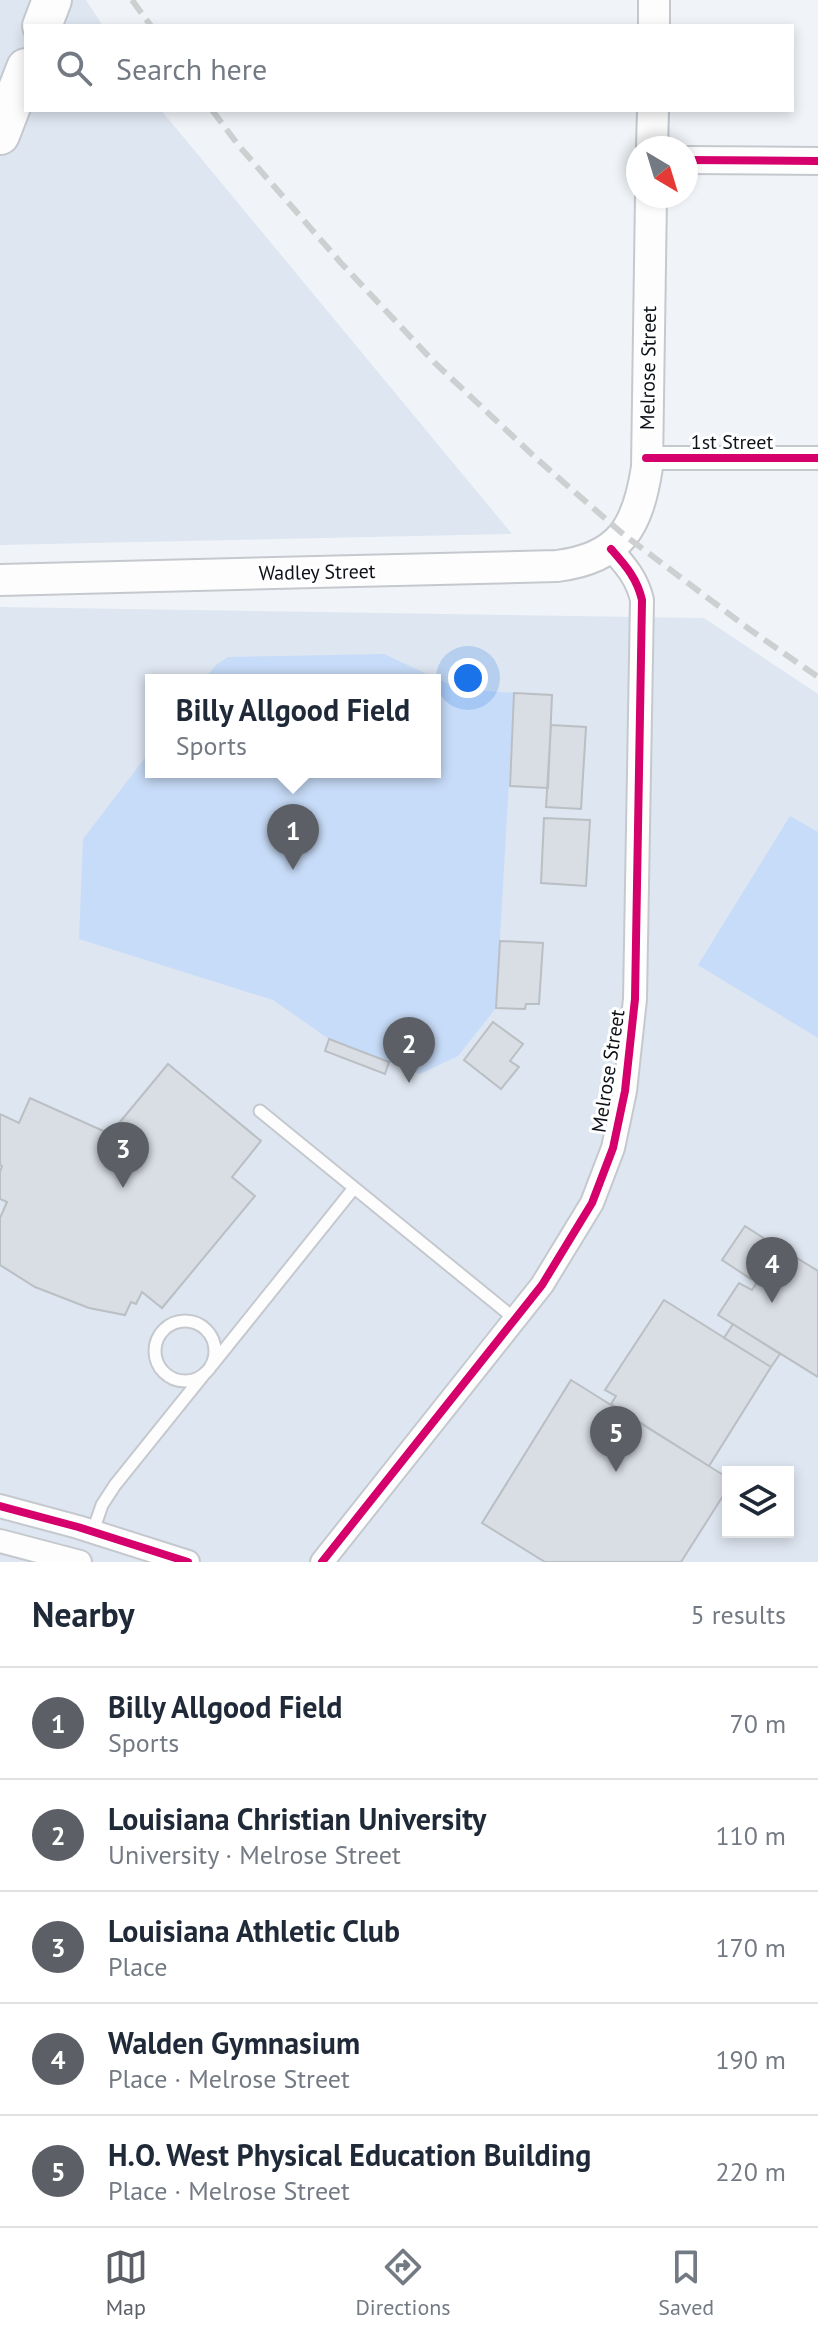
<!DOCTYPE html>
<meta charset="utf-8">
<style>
:root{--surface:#fff;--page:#f6f6f7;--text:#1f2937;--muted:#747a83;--line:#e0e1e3;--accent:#5c6066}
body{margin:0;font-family:"PT Sans",sans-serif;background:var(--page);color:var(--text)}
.controls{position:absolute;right:24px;bottom:24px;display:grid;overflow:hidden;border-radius:0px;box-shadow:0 4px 12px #0003}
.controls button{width:72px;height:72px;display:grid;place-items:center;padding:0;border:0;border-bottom:2px solid var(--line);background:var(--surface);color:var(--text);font:40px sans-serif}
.compass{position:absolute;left:626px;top:136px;width:72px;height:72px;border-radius:50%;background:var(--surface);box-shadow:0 4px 12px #0003;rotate:142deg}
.you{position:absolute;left:468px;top:678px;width:28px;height:28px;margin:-20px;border:6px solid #fff;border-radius:50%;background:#1a73e8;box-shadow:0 0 0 12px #1a73e833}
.badge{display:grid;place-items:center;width:52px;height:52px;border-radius:50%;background:var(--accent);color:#fff;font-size:26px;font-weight:700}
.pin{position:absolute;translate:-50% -66px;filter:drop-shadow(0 2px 4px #0008)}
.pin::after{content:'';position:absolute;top:42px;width:28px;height:24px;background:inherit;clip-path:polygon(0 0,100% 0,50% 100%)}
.popup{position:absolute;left:145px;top:674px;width:296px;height:104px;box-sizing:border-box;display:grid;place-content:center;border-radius:0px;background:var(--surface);filter:drop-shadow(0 2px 6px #0005);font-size:26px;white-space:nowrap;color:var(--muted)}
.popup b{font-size:30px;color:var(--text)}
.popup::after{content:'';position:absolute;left:50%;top:100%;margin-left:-16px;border:16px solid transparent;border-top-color:var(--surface)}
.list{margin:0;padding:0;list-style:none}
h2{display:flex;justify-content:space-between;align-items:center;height:104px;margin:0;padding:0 32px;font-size:34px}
h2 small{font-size:26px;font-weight:400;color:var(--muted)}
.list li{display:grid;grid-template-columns:52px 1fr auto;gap:24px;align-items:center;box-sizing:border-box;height:112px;padding:0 32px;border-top:2px solid var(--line)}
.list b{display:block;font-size:30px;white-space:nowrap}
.list p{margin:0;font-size:26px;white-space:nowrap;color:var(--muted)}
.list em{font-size:26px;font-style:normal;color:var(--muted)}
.icon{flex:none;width:44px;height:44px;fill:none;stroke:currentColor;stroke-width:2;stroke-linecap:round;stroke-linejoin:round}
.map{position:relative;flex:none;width:818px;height:1562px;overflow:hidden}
.search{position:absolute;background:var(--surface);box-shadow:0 4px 12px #0003;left:24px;right:24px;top:24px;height:88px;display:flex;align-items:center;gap:20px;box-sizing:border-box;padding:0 28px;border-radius:0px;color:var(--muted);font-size:30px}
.sheet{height:664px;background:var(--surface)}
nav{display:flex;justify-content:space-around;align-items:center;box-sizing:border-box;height:112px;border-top:2px solid var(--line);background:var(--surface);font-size:22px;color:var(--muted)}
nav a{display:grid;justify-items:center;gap:4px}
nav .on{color:var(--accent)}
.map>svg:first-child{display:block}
.built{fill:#dee6f1;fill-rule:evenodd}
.green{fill:#c7dcf8}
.building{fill:#d9dde4;stroke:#babfc4;stroke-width:2}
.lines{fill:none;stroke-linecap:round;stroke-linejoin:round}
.service-casing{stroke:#c5c9ce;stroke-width:15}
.minor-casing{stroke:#c5c9ce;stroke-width:26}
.tertiary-casing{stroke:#c5c9ce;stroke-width:30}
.secondary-casing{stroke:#c5c9ce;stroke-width:34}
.motorway-casing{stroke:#c5c9ce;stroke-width:42}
.service{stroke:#fdfdfe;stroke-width:11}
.minor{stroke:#fdfdfe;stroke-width:22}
.tertiary{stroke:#fdfdfe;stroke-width:26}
.secondary{stroke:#fdfdfe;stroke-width:30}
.motorway{stroke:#fdfdfe;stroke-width:38}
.rail{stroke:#cecfd0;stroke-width:6;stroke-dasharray:16 8;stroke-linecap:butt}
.cycleway-casing{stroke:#fff;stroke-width:13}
.cycleway{stroke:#d6006c;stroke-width:8}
.labels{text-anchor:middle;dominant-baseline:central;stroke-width:6;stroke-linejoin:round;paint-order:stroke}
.street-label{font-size:20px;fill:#0d1118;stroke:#fff}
</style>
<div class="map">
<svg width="818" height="1562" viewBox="0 0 818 1562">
<rect width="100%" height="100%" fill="#f0f4f8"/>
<path class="built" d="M0 0H86L103 26H26V110H161L512 534 0 545Z
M0 607 704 618 818 694V1562H0ZM151 680H435V772H151ZM728 1472H788V1532H728Z"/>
<path class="green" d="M384 654 459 689 514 693 496 1008 458 1056 420 1074 329 1039 273 1000 79 939 83 839 151 750V772H435V680H204L216 665 228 657Z
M790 816 818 832V1038L698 965Z"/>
<path class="building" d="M514 693 552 695 548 788 510 786Z
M551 725 586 727 581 809 546 807Z
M544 818 590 820 586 886 541 883Z
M500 941 543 943 539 1004H526L525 1009 496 1008Z
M493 1022 523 1044 510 1061 519 1067 501 1089 464 1060Z
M329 1039 389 1062 385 1074 325 1051Z
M168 1064 261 1141 232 1177 255 1196 162 1308 142 1292 136 1304 131 1302 125 1315 89 1308 35 1287 0 1265V1218L7 1202 0 1199V1172L2 1166 0 1165V1114L19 1123 30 1098 110 1134Z
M745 1226 773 1244 751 1279 722 1260Z
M779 1247 818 1271V1377L718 1315 739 1283 752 1290Z
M664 1300 771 1367 709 1466 611 1404 616 1396 605 1390Z
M733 1324 780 1354 771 1367 724 1338Z
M571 1380 728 1478V1488L681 1562H545L482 1523Z"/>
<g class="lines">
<g class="service-casing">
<path id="service" d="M260 1111 515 1319
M155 1351a30 30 0 1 1 60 0a30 30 0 1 1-60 0Z
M212 1365 354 1188
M93 1531 102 1505 115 1485 205 1373"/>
</g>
<g class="minor-casing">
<path id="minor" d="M646 458H818
M0 1506 78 1527 188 1562
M0 1541 80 1562
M322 1562 542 1285 592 1203 613 1148 625 1091 635 999 642 600C637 578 625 565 611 549"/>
</g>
<g class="tertiary-casing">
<path id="tertiary" d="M686 160 818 161"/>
</g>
<g class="secondary-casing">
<path id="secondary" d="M654 26V0
M652 148 653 110
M0 580 557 566C621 558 638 526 647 467L651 196"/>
</g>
<g class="motorway-casing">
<path id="motorway" d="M42 26 52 0
M0 135 26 68"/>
</g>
<use href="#service" class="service"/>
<use href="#minor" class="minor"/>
<use href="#tertiary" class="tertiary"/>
<use href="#secondary" class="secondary"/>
<use href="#motorway" class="motorway"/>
<path class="rail" d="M132 0 151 26
M212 110 239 146 341 263 435 363 537 459 623 534 749 629 818 677"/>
<g class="cycleway-casing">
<path id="cycleway" d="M686 160 818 161
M646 458H818
M0 1506 78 1527 188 1562
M322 1562 542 1285 592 1203 613 1148 625 1091 635 999 642 600C637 578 625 565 611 549"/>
</g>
<use href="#cycleway" class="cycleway"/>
</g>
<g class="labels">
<g class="street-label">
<text transform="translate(648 368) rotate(-89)">Melrose Street</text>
<text x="732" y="442">1st Street</text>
<text transform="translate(317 572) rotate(-1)">Wadley Street</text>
<text transform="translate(608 1071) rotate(-81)">Melrose Street</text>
</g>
</g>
</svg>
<div class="controls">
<button><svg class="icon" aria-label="layers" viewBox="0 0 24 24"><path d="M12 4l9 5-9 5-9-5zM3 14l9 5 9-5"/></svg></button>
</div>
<svg class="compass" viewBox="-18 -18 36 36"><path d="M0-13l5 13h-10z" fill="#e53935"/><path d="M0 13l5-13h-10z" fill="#747a83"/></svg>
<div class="you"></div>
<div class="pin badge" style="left:293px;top:870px">1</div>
<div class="popup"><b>Billy Allgood Field</b>Sports</div>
<div class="pin badge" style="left:409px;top:1083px">2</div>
<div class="pin badge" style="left:123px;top:1188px">3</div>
<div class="pin badge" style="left:772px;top:1303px">4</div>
<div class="pin badge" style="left:616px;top:1472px">5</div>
<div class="search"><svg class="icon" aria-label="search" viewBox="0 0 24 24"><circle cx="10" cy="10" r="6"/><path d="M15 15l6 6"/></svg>Search here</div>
</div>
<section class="sheet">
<h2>Nearby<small>5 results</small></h2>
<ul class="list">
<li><span class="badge">1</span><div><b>Billy Allgood Field</b><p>Sports</p></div><em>70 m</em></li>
<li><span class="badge">2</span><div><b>Louisiana Christian University</b><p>University · Melrose Street</p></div><em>110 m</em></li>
<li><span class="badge">3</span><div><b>Louisiana Athletic Club</b><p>Place</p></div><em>170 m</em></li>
<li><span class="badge">4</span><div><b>Walden Gymnasium</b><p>Place · Melrose Street</p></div><em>190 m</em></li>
<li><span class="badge">5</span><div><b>H.O. West Physical Education Building</b><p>Place · Melrose Street</p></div><em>220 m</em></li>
</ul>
</section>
<nav>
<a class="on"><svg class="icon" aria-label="map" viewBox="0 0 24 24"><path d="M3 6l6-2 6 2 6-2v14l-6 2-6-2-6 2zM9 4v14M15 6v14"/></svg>Map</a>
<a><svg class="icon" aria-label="directions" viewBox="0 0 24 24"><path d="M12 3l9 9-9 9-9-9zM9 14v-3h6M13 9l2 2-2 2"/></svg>Directions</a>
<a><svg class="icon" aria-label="saved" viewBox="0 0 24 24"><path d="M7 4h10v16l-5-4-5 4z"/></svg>Saved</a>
</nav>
